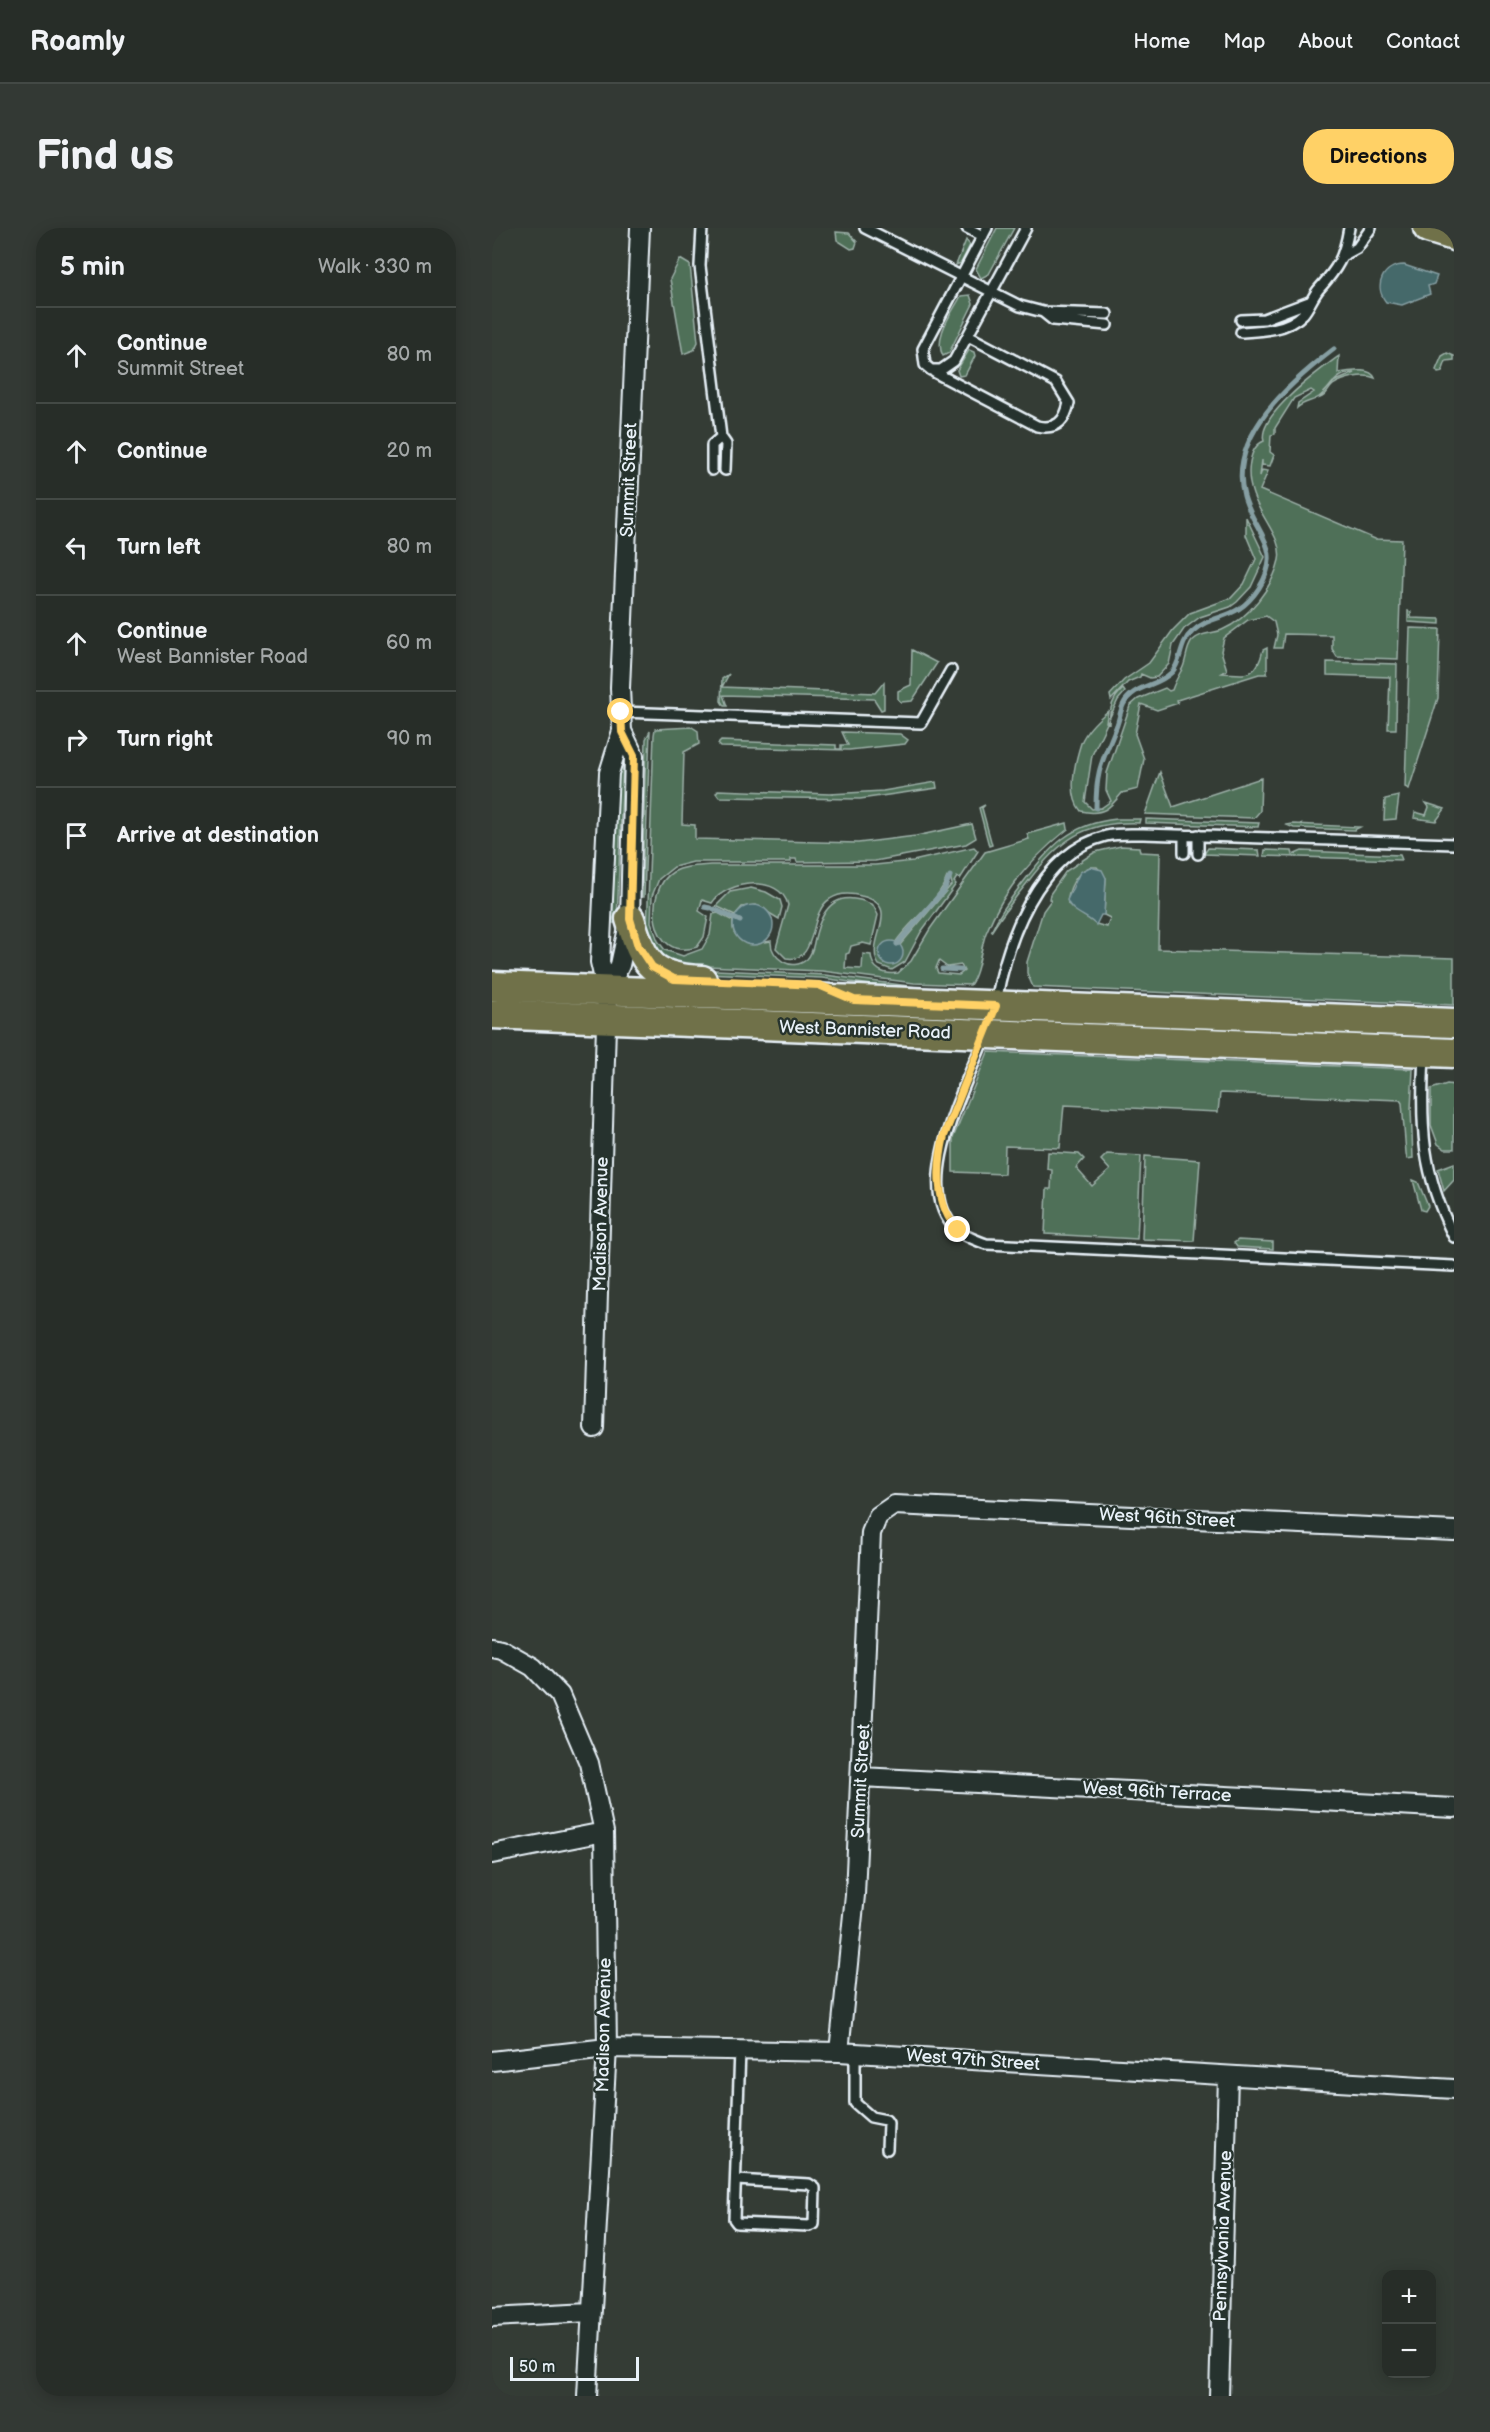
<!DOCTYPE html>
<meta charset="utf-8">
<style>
:root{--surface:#272d28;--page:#333934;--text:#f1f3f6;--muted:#a4a8a8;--line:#434945;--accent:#ffd166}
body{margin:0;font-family:"Balsamiq Sans",sans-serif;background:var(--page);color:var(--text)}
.controls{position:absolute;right:18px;bottom:18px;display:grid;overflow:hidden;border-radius:12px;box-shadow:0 3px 15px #0003}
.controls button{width:54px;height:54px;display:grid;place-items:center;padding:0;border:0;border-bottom:2px solid var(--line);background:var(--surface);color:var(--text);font:30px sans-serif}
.scale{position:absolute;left:18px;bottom:15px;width:129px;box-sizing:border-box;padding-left:6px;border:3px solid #e8f1f8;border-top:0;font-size:16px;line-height:21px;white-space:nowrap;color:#e8f1f8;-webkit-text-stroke:4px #26332d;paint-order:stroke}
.stop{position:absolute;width:18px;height:18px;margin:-14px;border:4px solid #ffd166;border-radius:50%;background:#fff}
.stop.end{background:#ffd166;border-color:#fff;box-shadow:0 2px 6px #0008}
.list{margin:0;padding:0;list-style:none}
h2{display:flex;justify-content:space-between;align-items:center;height:78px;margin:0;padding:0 24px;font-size:26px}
h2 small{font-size:20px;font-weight:400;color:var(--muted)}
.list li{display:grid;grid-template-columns:39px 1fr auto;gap:18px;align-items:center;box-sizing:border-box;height:96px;padding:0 24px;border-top:2px solid var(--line)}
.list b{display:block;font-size:22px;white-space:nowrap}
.list p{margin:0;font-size:20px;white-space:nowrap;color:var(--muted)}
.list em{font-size:20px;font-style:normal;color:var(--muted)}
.icon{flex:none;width:33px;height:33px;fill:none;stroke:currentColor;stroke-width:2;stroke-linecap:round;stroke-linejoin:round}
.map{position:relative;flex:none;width:962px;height:2168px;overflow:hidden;border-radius:24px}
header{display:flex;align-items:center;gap:36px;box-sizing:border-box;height:84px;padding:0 30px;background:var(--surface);border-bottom:2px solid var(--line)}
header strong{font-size:28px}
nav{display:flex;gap:33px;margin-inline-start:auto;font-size:21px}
.intro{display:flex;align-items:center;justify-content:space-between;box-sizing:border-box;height:144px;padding:0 36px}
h1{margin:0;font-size:42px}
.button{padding:15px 27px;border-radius:24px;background:var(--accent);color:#111;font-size:21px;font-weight:700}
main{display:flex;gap:36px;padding:0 36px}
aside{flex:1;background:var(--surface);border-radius:24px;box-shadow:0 3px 15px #0003}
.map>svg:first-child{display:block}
.green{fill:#507059;stroke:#9cb0a8;stroke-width:1.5;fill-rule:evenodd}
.water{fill:#45696b;stroke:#869fa3;stroke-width:1.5}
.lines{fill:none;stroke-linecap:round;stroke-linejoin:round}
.stream{stroke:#869fa3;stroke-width:5}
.service-casing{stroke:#e8f1f8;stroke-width:14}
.minor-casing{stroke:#e8f1f8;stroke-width:22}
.primary-casing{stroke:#e8f1f8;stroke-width:33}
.service{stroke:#26332d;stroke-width:9}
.minor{stroke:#26332d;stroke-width:18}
.primary{stroke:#6f714a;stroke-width:28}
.route{stroke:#ffd166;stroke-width:8}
.labels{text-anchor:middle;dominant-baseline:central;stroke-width:5;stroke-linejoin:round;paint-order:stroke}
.street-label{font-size:18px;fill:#e8f1f8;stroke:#26332d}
</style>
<header>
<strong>Roamly</strong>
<nav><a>Home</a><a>Map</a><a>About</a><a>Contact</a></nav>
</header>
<div class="intro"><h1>Find us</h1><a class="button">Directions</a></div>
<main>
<aside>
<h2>5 min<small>Walk · 330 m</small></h2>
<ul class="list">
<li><svg class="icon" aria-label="ahead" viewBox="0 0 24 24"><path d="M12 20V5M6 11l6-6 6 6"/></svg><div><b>Continue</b><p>Summit Street</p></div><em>80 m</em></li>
<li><svg class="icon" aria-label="ahead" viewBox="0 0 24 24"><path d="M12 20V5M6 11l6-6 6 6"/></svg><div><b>Continue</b></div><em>20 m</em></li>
<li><svg class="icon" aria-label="left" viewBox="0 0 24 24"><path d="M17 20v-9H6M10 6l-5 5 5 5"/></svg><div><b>Turn left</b></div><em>80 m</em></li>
<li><svg class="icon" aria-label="ahead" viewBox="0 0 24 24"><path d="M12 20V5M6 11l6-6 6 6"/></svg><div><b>Continue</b><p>West Bannister Road</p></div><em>60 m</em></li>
<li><svg class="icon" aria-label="right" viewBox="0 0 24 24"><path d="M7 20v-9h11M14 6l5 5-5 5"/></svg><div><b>Turn right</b></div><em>90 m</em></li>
<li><svg class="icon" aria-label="arrive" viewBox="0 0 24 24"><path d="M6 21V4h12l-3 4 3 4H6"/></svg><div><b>Arrive at destination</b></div></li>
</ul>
</aside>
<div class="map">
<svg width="962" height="2168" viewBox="0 0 962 2168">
<rect width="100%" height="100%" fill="#343c35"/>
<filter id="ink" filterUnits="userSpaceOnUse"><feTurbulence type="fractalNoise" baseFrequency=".0167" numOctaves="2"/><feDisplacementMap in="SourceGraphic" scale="12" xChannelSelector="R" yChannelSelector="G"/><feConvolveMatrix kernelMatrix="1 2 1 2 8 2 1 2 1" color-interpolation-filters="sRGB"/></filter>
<g filter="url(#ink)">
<path class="green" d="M505 0H522L497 46 489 50 484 41Z
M344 4 357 5 365 14 363 20 359 21 345 12Z
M474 12 478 17 469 35 464 37Z
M188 31 198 37 206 114 202 122 191 126 178 51Z
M478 67 481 76 457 125 451 128C441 109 460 85 469 68Z
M477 122 482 124 483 128 473 147 467 148 465 142Z
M955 125 962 128V132L954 133 950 144 946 145 944 142 950 128Z
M847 128 846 145C856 144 878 138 883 150 872 145 851 150 841 157 835 162 835 168 828 170L841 154 863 145C844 144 840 159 827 169 820 174 812 173 805 180L806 175 822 164 819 162 802 170 783 200V206L779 207 778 224 782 227 778 238 770 237V232L768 248 770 242 776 243 768 262 883 311 910 312 906 431 845 429 840 421V407L792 406 790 420H782L785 407 782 394 774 388 756 392 732 410 729 423 735 442 730 445C755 446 764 451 771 422L775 420V446H767L685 472 686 475 665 482 649 476 643 506 652 531 646 561 630 565C618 580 611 588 589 583 575 567 583 534 589 515 594 502 605 492 616 483L614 494 617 495C618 480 620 471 631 461L633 464 626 472 600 527 593 574 600 581 609 580 619 573 614 562 615 545 638 478 646 471 673 460 677 463 680 462C682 456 685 450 689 443 695 434 693 422 700 413 709 404 720 406 730 402 756 391 781 359 787 332 793 304 750 277 758 234 760 224 763 217 772 213 764 188 828 142 847 128Z
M754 289 773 329 759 359 745 374 738 379 708 389 692 401 681 417 677 436 665 449 658 450 649 446 648 449 636 454 619 472 618 467 632 452 657 435 681 402 698 385 739 370 752 356 764 331 754 307Z
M916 383 919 384V390L948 391V396L916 394Z
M918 400 948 401 946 470 917 561 913 559Z
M420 422 445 435 420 473 409 474 406 471V463L419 457Z
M835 434 905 436 904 501H896L898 449 835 447Z
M237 446 230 459 383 465 392 454V481L389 482 382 471 231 467 235 478H232L229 473 230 451Z
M200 499 206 503 207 516 192 524 190 596 203 597V611L366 615 424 608 480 596 484 610 474 616 383 633 305 634 304 631H299V634H201L182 639 167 651 160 668 159 694 166 713 173 722 191 728 210 721 218 707 221 686 226 685 241 693C238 717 265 716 279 713 278 730 300 745 315 731 321 725 321 718 323 710 331 676 347 661 381 677L386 687 379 717 371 715 359 718 357 725 354 726 353 740 370 741 371 726 379 727C380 742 392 747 406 745L419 733 438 701 493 624 537 611 535 606 575 595 576 601C542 628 510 664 494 705 488 721 488 743 478 757L422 755 330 743 190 737C169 731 165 722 155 703L162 507 163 501ZM447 733 455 739 469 737 472 743 467 747 446 745 444 740Z
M158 503 152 669H150L154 511Z
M350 504 408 506 416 512 413 516 357 522 229 519 226 516 229 513 344 517V521H349V517H356Z
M131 529 125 695H120L126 547Z
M668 544 681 579 769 550 768 583 762 590 653 586Z
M444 554 445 560 368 571 227 569 224 565 226 562 338 566 391 563Z
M907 568 904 591 892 592 893 571Z
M934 575 953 581 944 593 922 590 923 584 934 587 937 579Z
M493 577 490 580 500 617 497 618 487 580Z
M625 591H648L647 595C592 593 567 612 535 655 522 671 510 687 499 704 507 686 517 673 529 657 558 620 575 596 625 591Z
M654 591 767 595 766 599 654 595Z
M795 597 801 596 868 599 862 602 802 600Z
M629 618 647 619 648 624 668 625 666 721 962 730V777L541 759 535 745V734L551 683 559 672 557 671 558 666 574 643 603 624ZM598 639H605L614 650 612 687 618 690 615 699 604 696 576 676C575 662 584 644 598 639Z
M482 619 486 623 468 651 465 649 462 654 464 656 429 704 413 734 400 742 387 737C371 713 414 678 369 668 358 665 347 665 338 671 315 685 327 736 294 730L284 720 296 677C288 646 235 652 220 675L210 672 207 683 216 689 212 709 205 719C157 735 151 662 181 644 192 638 206 638 218 637H383L421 633ZM458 648 460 656 408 717 410 722 400 714 403 715C418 692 446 675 455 649Z
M716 620 767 622 768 628 712 626Z
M773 622 800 623 801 627 810 623 908 627 910 632 772 628Z
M259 660 274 664 288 672 290 679 287 691 264 677 250 679 243 687 224 678 238 664Z
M201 741 333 747 425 759 478 762 422 763 330 750 188 744Z
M496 824 921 841 919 881 921 930 915 931 914 925 910 875 908 872 728 865 726 884 572 877 568 920 513 918 512 946 461 944V910Z
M955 856 962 857V921H953L946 916 939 897V861Z
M556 924 587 926 592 931 584 940 600 958 618 942 609 932 615 926 649 928 645 1011 553 1006 555 961H559L560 942 555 941Z
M653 928 708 932 702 1013 650 1011Z
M962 935V952L952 963 946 941Z
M921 952 926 954 936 978 933 983 929 982Z
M746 1012 781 1014V1021L745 1019 742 1015Z"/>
<path class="water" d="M912 37 945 48 942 56 936 58 938 66 910 77 894 74C881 58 891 37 912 37Z
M598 639 610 642 614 650 612 687H609L604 697C595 687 579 685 575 672L588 644Z
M241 697a20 20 0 1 1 40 0a20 20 0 1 1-40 0Z
M387 725a12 12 0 1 1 24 0a12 12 0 1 1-24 0Z"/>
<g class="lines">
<path class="stream" d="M604 580C604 539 611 533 625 497 629 485 629 474 640 466 652 456 667 457 680 444 690 433 687 415 700 404 723 383 744 395 767 360 793 319 762 305 752 268 735 208 800 153 842 121
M213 679 218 680
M222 681 248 693
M405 716 452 662 458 648
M450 741 469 742"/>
<g class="service-casing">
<path id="service" d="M210 0 208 38 229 209 234 216 233 242
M373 0 528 78 551 84 615 86
M475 0 491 8
M495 0 431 121 433 137 439 142H449L462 133 534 0
M852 27 865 20 879 0
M551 84 561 92 615 97
M749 92 772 91 817 74
M749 104C769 103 796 102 811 86 817 79 820 70 826 62 846 40 852 30 857 0
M442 144 545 198C564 202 573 194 577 175L564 154 476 108
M220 242V217L229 209
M129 484 429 495 459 442
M706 607V626
M692 625V607
M504 774C515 712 546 625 614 608 625 605 639 606 651 606L962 616
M492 810C476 855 417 960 465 1002 474 1009 484 1012 494 1016L962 1038
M932 828C928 898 930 945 962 1009
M363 1824V1875L379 1889 394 1892 396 1895 395 1921
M244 1952 317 1956 323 1960 322 1996 317 1998 245 1995 242 1991 248 1822"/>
</g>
<g class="minor-casing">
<path id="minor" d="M115 764 108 734 117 545 130 503 128 460 148 0
M102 1200 115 764 128 737 138 691 142 528 130 503
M0 1419 9 1421 41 1439 68 1467 97 1535 112 1604 115 1820 95 2168
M369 1549 962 1580
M0 1626 112 1604
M347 1824 363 1667 379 1305 386 1288 402 1277 962 1303
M0 1833 115 1820 347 1824 962 1861
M0 2089 99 2084
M727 2168 736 1848"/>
</g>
<g class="primary-casing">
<path id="primary" d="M936 0 962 8
M138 691C152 737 160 750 210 752
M0 758 962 795
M0 786 962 825"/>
</g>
<use href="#service" class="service"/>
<use href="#minor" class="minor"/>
<use href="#primary" class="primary"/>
</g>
</g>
<g class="lines" filter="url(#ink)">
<path class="route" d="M129 484 130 504 142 528 138 691 146 718 160 739 182 751 327 757 362 772 504 778 452 908C445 938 443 978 466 1002"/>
</g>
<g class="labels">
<g class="street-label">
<text transform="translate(137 252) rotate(-88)">Summit Street</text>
<text transform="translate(373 802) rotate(2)">West Bannister Road</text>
<text transform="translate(109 996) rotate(-89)">Madison Avenue</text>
<text transform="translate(675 1290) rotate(3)">West 96th Street</text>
<text transform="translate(369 1553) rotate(-87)">Summit Street</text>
<text transform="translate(665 1564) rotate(3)">West 96th Terrace</text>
<text transform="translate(112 1797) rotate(-89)">Madison Avenue</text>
<text transform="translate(481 1832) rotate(4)">West 97th Street</text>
<text transform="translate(731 2008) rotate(-88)">Pennsylvania Avenue</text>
</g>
</g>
</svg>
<div class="controls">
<button>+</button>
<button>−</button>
</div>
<div class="scale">50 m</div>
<div class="stop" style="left:129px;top:484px"></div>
<div class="stop end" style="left:466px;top:1002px"></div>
</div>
</main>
